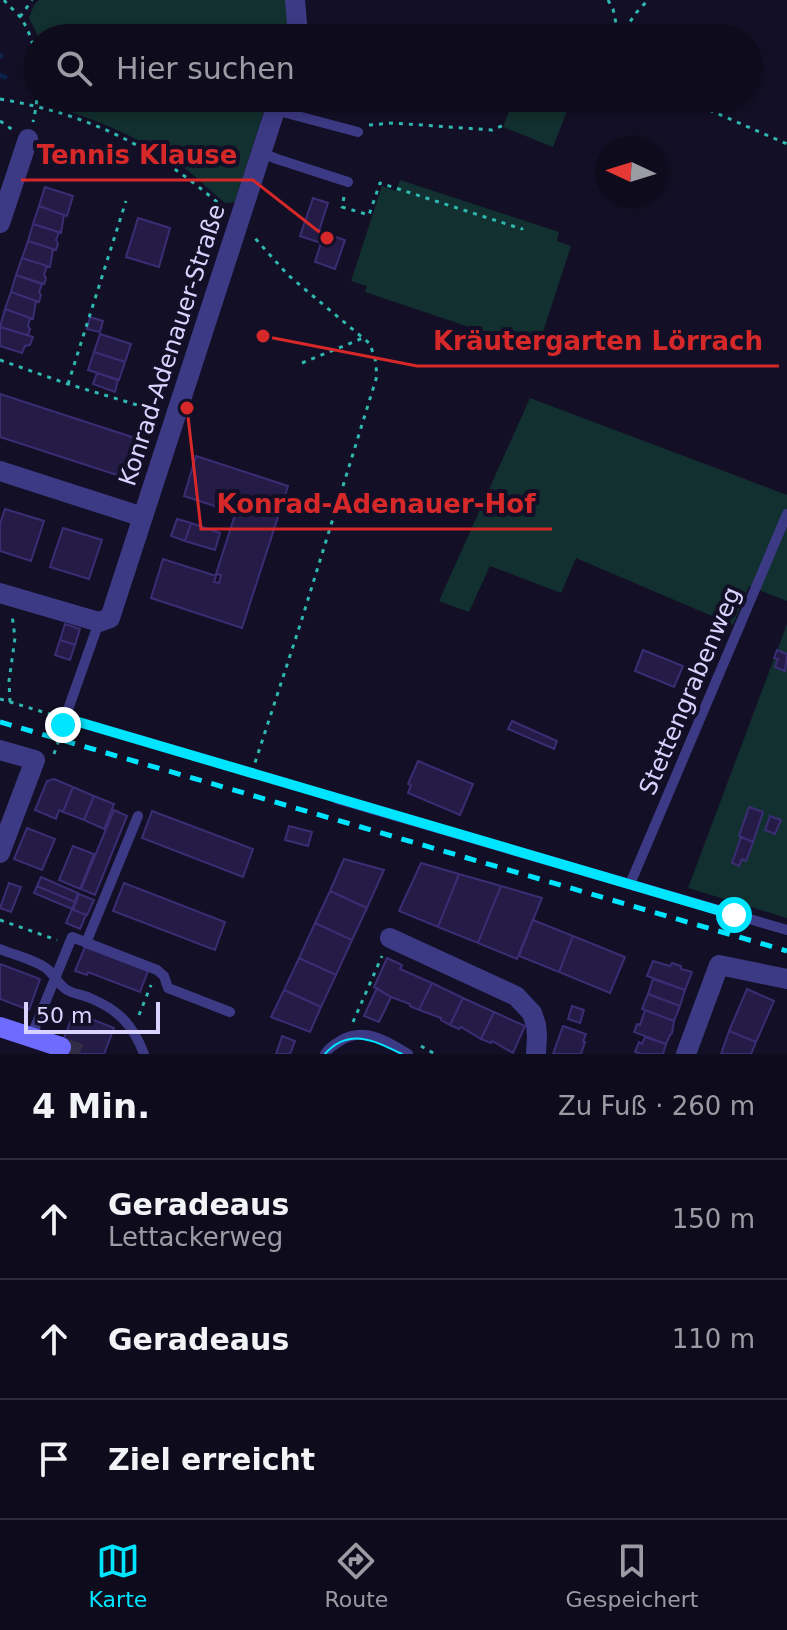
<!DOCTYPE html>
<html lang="de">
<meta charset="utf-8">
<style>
:root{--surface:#0e0b1c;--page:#171425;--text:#f1f3f6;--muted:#9b9ba3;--line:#2e2b3b;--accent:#00e5ff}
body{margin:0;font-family:"DejaVu Sans",sans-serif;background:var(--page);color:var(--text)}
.compass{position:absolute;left:595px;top:136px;width:72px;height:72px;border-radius:50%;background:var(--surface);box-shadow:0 4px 12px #0003;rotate:274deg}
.scale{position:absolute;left:24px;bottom:20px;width:136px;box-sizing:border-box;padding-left:8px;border:4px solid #d9d4ff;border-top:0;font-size:22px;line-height:28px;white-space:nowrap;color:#d9d4ff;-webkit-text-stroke:6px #130f26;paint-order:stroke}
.stop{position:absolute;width:24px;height:24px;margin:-18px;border:6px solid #00e5ff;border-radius:50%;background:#fff}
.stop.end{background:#00e5ff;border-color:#fff;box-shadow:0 2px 8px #0008}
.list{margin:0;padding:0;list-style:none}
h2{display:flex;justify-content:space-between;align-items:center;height:104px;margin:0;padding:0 32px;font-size:34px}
h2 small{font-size:26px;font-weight:400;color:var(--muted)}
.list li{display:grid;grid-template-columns:52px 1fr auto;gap:24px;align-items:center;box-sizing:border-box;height:120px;padding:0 32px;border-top:2px solid var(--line)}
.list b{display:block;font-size:30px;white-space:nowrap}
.list p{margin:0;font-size:26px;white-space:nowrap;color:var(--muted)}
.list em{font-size:26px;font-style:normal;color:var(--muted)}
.icon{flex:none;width:44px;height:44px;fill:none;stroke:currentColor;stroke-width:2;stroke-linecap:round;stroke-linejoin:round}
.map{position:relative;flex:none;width:787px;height:1054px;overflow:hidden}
.search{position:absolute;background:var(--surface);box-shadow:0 4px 12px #0003;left:24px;right:24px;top:24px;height:88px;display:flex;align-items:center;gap:20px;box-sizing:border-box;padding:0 28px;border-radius:44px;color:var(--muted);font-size:30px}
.sheet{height:464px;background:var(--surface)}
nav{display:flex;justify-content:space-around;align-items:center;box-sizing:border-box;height:112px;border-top:2px solid var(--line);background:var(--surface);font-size:22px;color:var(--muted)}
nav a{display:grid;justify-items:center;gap:4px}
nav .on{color:var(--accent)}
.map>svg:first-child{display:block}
.green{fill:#12302f}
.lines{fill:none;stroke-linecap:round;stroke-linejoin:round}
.stream{stroke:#0c2248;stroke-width:5}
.building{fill:#241b47;stroke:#3b2d73;stroke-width:2}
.secondary-tunnel{stroke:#312d47;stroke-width:20;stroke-dasharray:20 10;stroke-linecap:butt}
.path{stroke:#2fb8b0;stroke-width:3;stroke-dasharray:4 6;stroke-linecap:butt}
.lane{stroke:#3d3a85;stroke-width:10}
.street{stroke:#3d3a85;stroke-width:20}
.secondary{stroke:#6f6bff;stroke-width:20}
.tram{stroke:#00e5ff;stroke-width:2}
.rail{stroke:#00e5ff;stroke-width:5;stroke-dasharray:12 10;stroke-linecap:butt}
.route{stroke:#00e5ff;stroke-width:10}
.labels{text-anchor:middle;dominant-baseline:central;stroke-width:8;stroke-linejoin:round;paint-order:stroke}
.street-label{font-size:24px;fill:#d9d4ff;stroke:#130f26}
.leader{fill:none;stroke:#d62828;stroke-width:3}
.callout-dot{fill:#d62828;stroke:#130f26;stroke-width:3}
.callout-label{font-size:26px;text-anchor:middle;font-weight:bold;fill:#d62828;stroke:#130f26;stroke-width:8;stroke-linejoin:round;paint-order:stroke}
</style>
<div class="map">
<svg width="787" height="1054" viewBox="0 0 787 1054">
<rect width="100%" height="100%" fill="#130f26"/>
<path class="green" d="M39 0H287L289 17 287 38H39L29 18 34 5Z
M42 98H268L239 189 235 202 225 203C208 189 192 172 173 160 133 134 89 117 43 103Z
M514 98H572L553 147 503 127Z
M400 180 559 232 557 241 571 246 540 341 526 337 523 345 365 292 367 286 351 281 382 186 396 191Z
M530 398 787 495V601L749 586 733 625 576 558 561 593 490 566 469 612 439 601Z
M787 624V918L688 888Z"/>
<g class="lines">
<path class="stream" d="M0 55 1 56
M0 75 5 77"/>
</g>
<path class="building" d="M45 187 73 196 67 216 39 206Z
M313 198 328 203 319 231 345 240 335 269 315 262 321 243 300 236Z
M39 206 64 215 61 233 33 224Z
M138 218 170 228 159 267 126 257Z
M33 224 59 232 56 240 58 244 56 250 28 241Z
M28 241 53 249 50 267 22 258Z
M22 258 47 266 44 275 46 278 44 284 16 275Z
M16 275 42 284 39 292 41 295 39 302 11 292Z
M11 292 36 301 33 319 5 309Z
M5 309 30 318 28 326 30 329 28 335 0 327Z
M90 317 103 321 100 332 87 329Z
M0 327 33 337 30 345 25 346 22 353 0 346Z
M100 334 131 344 125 362 94 352Z
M94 352 125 362 119 380 88 370Z
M97 373 118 380 115 392 93 384Z
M0 394 135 438 123 477 0 437Z
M196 456 288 486 242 628 151 598 163 559 216 576 214 582 219 583 221 575 216 574 235 515 240 516 242 509 238 508 236 513 184 496Z
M5 509 44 521 31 561 0 551V524Z
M177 519 191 523 185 541 171 536Z
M191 523 220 533 215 550 185 541Z
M63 528 102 540 89 579 50 567Z
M65 624 80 629 75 645 60 640Z
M60 640 75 645 70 660 55 655Z
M643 650 683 666 674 687 635 671Z
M777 650 787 654 785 671 775 667 778 659 774 658Z
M512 721 557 741 554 749 508 729Z
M418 761 473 784 460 815 408 793 411 785 408 784Z
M54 779 73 787 63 812 59 810 56 819 35 810 47 781Z
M73 787 94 796 84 820 63 812Z
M94 796 114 804 104 829 84 820Z
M749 807 763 812 753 842 739 836Z
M114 810 127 816 95 895 81 889Z
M152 811 253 849 243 877 142 838Z
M770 816 781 820 775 834 765 830Z
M289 826 312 832 308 846 285 840Z
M27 828 55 839 42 870 14 859Z
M741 837 753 842 746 861 742 859 739 866 732 863Z
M73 846 94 854 80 889 59 880Z
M344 859 384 870 367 908 330 891Z
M421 863 459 874 438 927 399 911Z
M459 874 501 886 478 943 438 927Z
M41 877 78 893 75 902 37 886Z
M9 883 21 887 11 912 0 908Z
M124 883 225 922 215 950 113 911Z
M37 886 75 902 72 909 34 893Z
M501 886 542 898 517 959 478 943Z
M330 891 367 908 352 940 315 923Z
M79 894 94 900 87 915 73 910Z
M72 909 86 915 80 929 66 923Z
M533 920 573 936 559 972 519 956Z
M315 923 352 940 336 975 299 958Z
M573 936 625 957 610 993 559 972Z
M85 947 148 971 140 992 88 972 87 975 75 971Z
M299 958 336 975 321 1007 284 990Z
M387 958 402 965 400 969 432 983 419 1010 410 1006V1004L391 997 374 987Z
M653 961 670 966 672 963 681 966V969L692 972 685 990 647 976Z
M0 964 40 979 29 1010 0 999Z
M653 979 685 990 680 1006 648 994Z
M432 983 463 998 450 1025 441 1020V1018L419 1010Z
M377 988 391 997 379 1022 364 1016Z
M747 989 774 1001 756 1042 729 1031Z
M284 990 321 1007 310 1032 271 1017Z
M648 994 680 1006 674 1021 642 1009Z
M463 998 494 1012 481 1039 461 1027 459 1029 450 1025Z
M572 1006 584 1010 580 1023 568 1019Z
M645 1010 674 1021 672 1033 670 1035 666 1044 634 1032 637 1024 640 1025Z
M74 1012 114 1028 104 1054H58Z
M494 1012 525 1026 513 1053 492 1041 491 1043 481 1039Z
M563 1026 586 1034 583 1041 585 1042 581 1054H553Z
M729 1031 756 1042 751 1054H721Z
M282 1036 295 1041 290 1054H276Z
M645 1037 666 1044 663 1054H641L635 1052 639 1042 642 1044Z"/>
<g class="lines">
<path class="secondary-tunnel" d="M61 1047 81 1054"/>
<path class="path" d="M4 0C9 6 16 12 21 18 40 47 41 89 33 122
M608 0 613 9 619 38
M20 17 32 0
M619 38 636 13 648 0
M682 98 787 144
M0 99C92 115 154 147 224 208
M0 121 13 130
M369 125 393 123 492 130 504 125
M344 197 342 207 369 215 380 183 522 229V230
M0 360 68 384 157 411
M302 363 363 338
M68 384 126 201
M0 699 53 715
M10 702 9 681 15 638 12 615
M80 722 325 795
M54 754 62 731
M252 772 301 622 377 376 375 357 369 343 288 275 253 236
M0 920 57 940
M139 1015 151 985
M353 1022 382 956
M421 1046 435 1054"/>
<path class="lane" d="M275 110 358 132
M262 153 277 159 348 182
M65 718 99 622
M337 799 787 930
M630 884 787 514
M86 943 138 816
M0 949C14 955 33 959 46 968 54 974 58 985 67 990 74 994 83 995 90 998 119 1010 133 1025 144 1054
M31 1037 72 937 157 970 164 976 168 988 230 1012
M325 1054C329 1047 334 1045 340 1041 364 1026 387 1041 408 1054"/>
<path class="street" d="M295 0 297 23 295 38
M0 223 28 139
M0 471 143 517
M0 593 99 622 110 618 279 98
M0 750 35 760 0 853
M390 938 516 996 532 1013 536 1025 537 1036 536 1054
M686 1054 719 965 787 979"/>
<path class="secondary" d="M0 1027 61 1047"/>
<path class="tram" d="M325 1054C349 1027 375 1041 402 1054"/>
<path class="rail" d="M0 722 787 951"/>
</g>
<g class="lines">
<path class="route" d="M63 725 65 718 734 915"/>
</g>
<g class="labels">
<g class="street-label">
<text transform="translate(172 345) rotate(-72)">Konrad-Adenauer-Straße</text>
<text transform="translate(690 691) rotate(-67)">Stettengrabenweg</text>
</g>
</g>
<path class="leader" d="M327 238L253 180H21M263 336L417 366H779M187 408L201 529H552"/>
<g class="callout-dot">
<circle cx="327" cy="238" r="8"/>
<circle cx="263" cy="336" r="8"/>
<circle cx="187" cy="408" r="8"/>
</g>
<g class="callout-label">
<text x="137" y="164">Tennis Klause</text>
<text x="598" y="350">Kräutergarten Lörrach</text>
<text x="376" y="513">Konrad-Adenauer-Hof</text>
</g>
</svg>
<svg class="compass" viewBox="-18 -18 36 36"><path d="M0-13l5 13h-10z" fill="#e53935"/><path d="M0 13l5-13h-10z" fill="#9b9ba3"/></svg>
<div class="scale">50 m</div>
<div class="stop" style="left:734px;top:915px"></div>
<div class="stop end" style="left:63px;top:725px"></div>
<div class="search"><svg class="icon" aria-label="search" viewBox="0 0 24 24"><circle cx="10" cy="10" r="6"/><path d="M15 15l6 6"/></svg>Hier suchen</div>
</div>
<section class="sheet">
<h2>4 Min.<small>Zu Fuß · 260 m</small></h2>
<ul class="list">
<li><svg class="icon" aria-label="ahead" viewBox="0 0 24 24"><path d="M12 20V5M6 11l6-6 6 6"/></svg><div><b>Geradeaus</b><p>Lettackerweg</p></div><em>150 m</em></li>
<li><svg class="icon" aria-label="ahead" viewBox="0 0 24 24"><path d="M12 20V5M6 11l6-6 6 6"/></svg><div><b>Geradeaus</b></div><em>110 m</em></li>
<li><svg class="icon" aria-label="arrive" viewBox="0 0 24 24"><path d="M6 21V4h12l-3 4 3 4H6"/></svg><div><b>Ziel erreicht</b></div></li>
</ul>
</section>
<nav>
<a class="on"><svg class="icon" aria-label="map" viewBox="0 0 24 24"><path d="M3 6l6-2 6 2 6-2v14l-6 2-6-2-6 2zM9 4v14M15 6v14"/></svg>Karte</a>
<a><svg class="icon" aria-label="directions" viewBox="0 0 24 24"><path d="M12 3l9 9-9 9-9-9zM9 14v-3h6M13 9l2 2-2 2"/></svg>Route</a>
<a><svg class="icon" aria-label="saved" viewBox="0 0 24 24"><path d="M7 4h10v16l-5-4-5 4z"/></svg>Gespeichert</a>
</nav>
